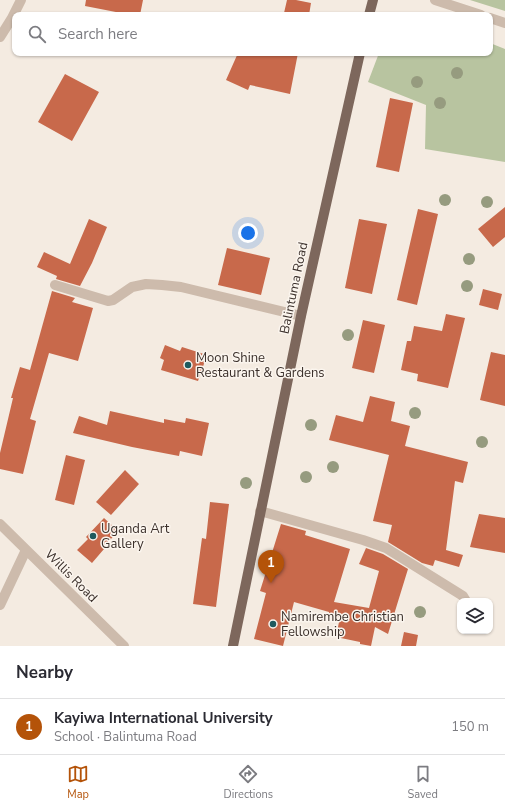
<!DOCTYPE html>
<meta charset="utf-8">
<style>
:root{--surface:#fff;--page:#f7f7f7;--text:#2b2b33;--muted:#7c7c81;--line:#e1e1e2;--accent:#b45309}
body{margin:0;font-family:"Nunito Sans",sans-serif;background:var(--page);color:var(--text)}
.controls{position:absolute;right:12px;bottom:12px;display:grid;overflow:hidden;border-radius:8px;box-shadow:0 1px 3px #0004}
.controls button{width:36px;height:36px;display:grid;place-items:center;padding:0;border:0;border-bottom:1px solid var(--line);background:var(--surface);color:var(--text);font:20px sans-serif}
.you{position:absolute;left:248px;top:233px;width:14px;height:14px;margin:-10px;border:3px solid #fff;border-radius:50%;background:#1a73e8;box-shadow:0 0 0 6px #1a73e833}
.badge{display:grid;place-items:center;width:26px;height:26px;border-radius:50%;background:var(--accent);color:#fff;font-size:13px;font-weight:700}
.pin{position:absolute;translate:-50% -33px;filter:drop-shadow(0 1px 2px #0008)}
.pin::after{content:'';position:absolute;top:21px;width:14px;height:12px;background:inherit;clip-path:polygon(0 0,100% 0,50% 100%)}
.list{margin:0;padding:0;list-style:none}
h2{display:flex;justify-content:space-between;align-items:center;height:52px;margin:0;padding:0 16px;font-size:17px}
h2 small{font-size:13px;font-weight:400;color:var(--muted)}
.list li{display:grid;grid-template-columns:26px 1fr auto;gap:12px;align-items:center;box-sizing:border-box;height:56px;padding:0 16px;border-top:1px solid var(--line)}
.list b{display:block;font-size:15px;white-space:nowrap}
.list p{margin:0;font-size:13px;white-space:nowrap;color:var(--muted)}
.list em{font-size:13px;font-style:normal;color:var(--muted)}
.icon{flex:none;width:22px;height:22px;fill:none;stroke:currentColor;stroke-width:2;stroke-linecap:round;stroke-linejoin:round}
.map{position:relative;flex:none;width:505px;height:646px;overflow:hidden}
.search{position:absolute;background:var(--surface);box-shadow:0 1px 3px #0004;left:12px;right:12px;top:12px;height:44px;display:flex;align-items:center;gap:10px;box-sizing:border-box;padding:0 14px;border-radius:8px;color:var(--muted);font-size:15px}
.sheet{height:108px;background:var(--surface)}
nav{display:flex;justify-content:space-around;align-items:center;box-sizing:border-box;height:56px;border-top:1px solid var(--line);background:var(--surface);font-size:11px;color:var(--muted)}
nav a{display:grid;justify-items:center;gap:2px}
nav .on{color:var(--accent)}
.map>svg:first-child{display:block}
.green{fill:#b8c4a0}
.building{fill:#c8694b}
.lines{fill:none;stroke-linecap:round;stroke-linejoin:round}
.minor{stroke:#cdbbac;stroke-width:10}
.major{stroke:#7d675c;stroke-width:10}
.tree{fill:#969b7f}
.poi-dot{fill:#1f5a5e;stroke:#fbf5ee;stroke-width:1.5}
.labels{text-anchor:middle;dominant-baseline:central;stroke-width:3;stroke-linejoin:round;paint-order:stroke}
.street-label{font-size:13px;fill:#3b302b;stroke:#fbf5ee}
.poi-label{font-size:13px;fill:#3b302b;stroke:#fbf5ee;text-anchor:start}
</style>
<div class="map">
<svg width="505" height="646" viewBox="0 0 505 646">
<rect width="100%" height="100%" fill="#f4ebe1"/>
<path class="green" d="M470 0H505V11Z
M490 43 505 49V162L425 149 426 105 368 82 379 53H490Z"/>
<path class="building" d="M86 0H143L140 15H121V13L85 6Z
M287 0H296L311 3 309 15H292L284 13Z
M238 53H298L290 94 250 85 248 90 226 80Z
M65 74 99 92 72 141 38 122Z
M390 98 413 103 399 172 376 167Z
M505 207V237L493 247 478 229Z
M418 209 438 214 417 305 397 300Z
M89 219 107 227 92 263 80 286 56 279 57 276 37 267 44 252 70 264Z
M359 219 387 224 372 294 345 288Z
M227 248 270 258 261 295 218 285Z
M483 289 502 294 498 310 479 305Z
M52 291 75 298 72 302 93 308 78 361 49 353 30 419 36 421 23 474 0 469V453L13 398H11L20 367 30 370Z
M446 314 465 318 448 388 417 381 418 374 401 370 407 341H411L414 326 442 331Z
M363 320 385 325 374 373 352 368Z
M165 345 180 351 182 347 207 355 198 381 161 370 164 360 160 358Z
M491 352 505 355V406L480 400Z
M370 396 395 402 391 421 410 426 405 446 468 462 463 483 455 481 446 550 463 555 459 567 435 560 433 566 422 563 388 542 392 525 373 521 389 455 329 440 336 415 363 422Z
M110 411 164 423V419L185 423 186 418 209 423 202 456 180 451 179 456 132 447 73 433 79 416 107 425Z
M66 455 85 460 74 505 55 500Z
M125 470 139 484 111 515 96 502Z
M210 502 229 504 216 607 193 604 202 538 206 539Z
M479 514 505 518V553L470 547Z
M104 518 118 531 103 548 104 549 92 563 77 550 88 539 86 537Z
M281 524 306 531 305 535 350 549 334 602 369 608 379 571 359 564 366 548 383 554 408 569 388 634 375 627 371 646 360 644V642L336 637 340 617 329 614V612L294 602 283 646 254 639 266 593 260 591Z
M404 632 418 635 416 646H401Z"/>
<g class="lines">
<path class="minor" d="M435 0 481 15
M490 18 505 23
M0 37 12 18 21 0
M55 285 108 301 113 300 132 287 146 284 162 285 181 287 301 316
M260 511 363 540 386 548 463 596 466 601
M0 524 124 646
M0 605 26 550"/>
<path class="major" d="M369 15 373 0
M233 646 301 316 360 53"/>
</g>
<g class="tree">
<circle cx="457" cy="73" r="6"/>
<circle cx="417" cy="82" r="6"/>
<circle cx="440" cy="103" r="6"/>
<circle cx="445" cy="200" r="6"/>
<circle cx="487" cy="202" r="6"/>
<circle cx="469" cy="259" r="6"/>
<circle cx="467" cy="286" r="6"/>
<circle cx="348" cy="335" r="6"/>
<circle cx="415" cy="413" r="6"/>
<circle cx="311" cy="425" r="6"/>
<circle cx="482" cy="442" r="6"/>
<circle cx="333" cy="467" r="6"/>
<circle cx="306" cy="477" r="6"/>
<circle cx="246" cy="483" r="6"/>
<circle cx="420" cy="612" r="6"/>
</g>
<g class="poi-dot">
<circle cx="188" cy="365" r="4"/>
<circle cx="93" cy="536" r="4"/>
<circle cx="273" cy="624" r="4"/>
</g>
<g class="labels">
<g class="street-label">
<text transform="translate(294 288) rotate(-78)">Balintuma Road</text>
<text transform="translate(71 576) rotate(45)">Willis Road</text>
</g>
<g class="poi-label">
<text x="196" y="358">Moon Shine<tspan x="196" dy="15">Restaurant &amp; Gardens</tspan></text>
<text x="101" y="529">Uganda Art<tspan x="101" dy="15">Gallery</tspan></text>
<text x="281" y="617">Namirembe Christian<tspan x="281" dy="15">Fellowship</tspan></text>
</g>
</g>
</svg>
<div class="controls">
<button><svg class="icon" aria-label="layers" viewBox="0 0 24 24"><path d="M12 4l9 5-9 5-9-5zM3 14l9 5 9-5"/></svg></button>
</div>
<div class="you"></div>
<div class="pin badge" style="left:271px;top:583px">1</div>
<div class="search"><svg class="icon" aria-label="search" viewBox="0 0 24 24"><circle cx="10" cy="10" r="6"/><path d="M15 15l6 6"/></svg>Search here</div>
</div>
<section class="sheet">
<h2>Nearby<small></small></h2>
<ul class="list">
<li><span class="badge">1</span><div><b>Kayiwa International University</b><p>School · Balintuma Road</p></div><em>150 m</em></li>
</ul>
</section>
<nav>
<a class="on"><svg class="icon" aria-label="map" viewBox="0 0 24 24"><path d="M3 6l6-2 6 2 6-2v14l-6 2-6-2-6 2zM9 4v14M15 6v14"/></svg>Map</a>
<a><svg class="icon" aria-label="directions" viewBox="0 0 24 24"><path d="M12 3l9 9-9 9-9-9zM9 14v-3h6M13 9l2 2-2 2"/></svg>Directions</a>
<a><svg class="icon" aria-label="saved" viewBox="0 0 24 24"><path d="M7 4h10v16l-5-4-5 4z"/></svg>Saved</a>
</nav>
